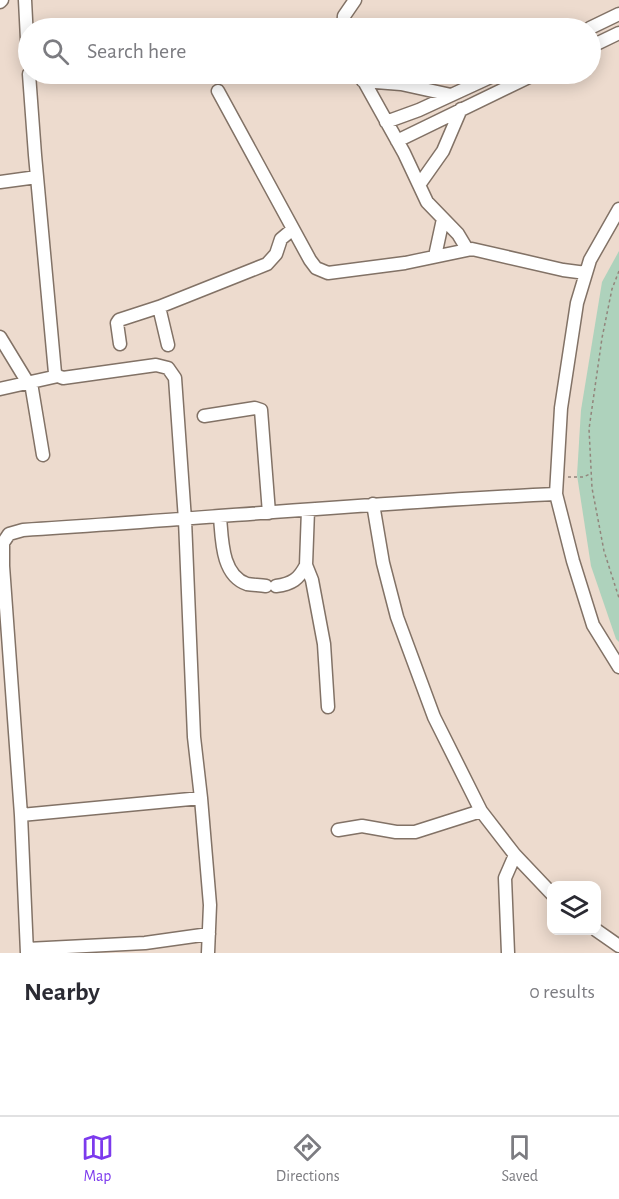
<!DOCTYPE html>
<style>
:root{--surface:#fff;--page:#f7f7f7;--text:#2b2b33;--muted:#7c7c81;--line:#e1e1e2;--accent:#7c3aed}
body{margin:0;font-family:"Alegreya Sans",sans-serif;background:var(--page);color:var(--text)}
.controls{position:absolute;right:18px;bottom:18px;display:grid;overflow:hidden;border-radius:12px;box-shadow:0 3px 15px #0003}
.controls button{width:54px;height:54px;display:grid;place-items:center;padding:0;border:0;border-bottom:2px solid var(--line);background:var(--surface);color:var(--text);font:30px sans-serif}
.list{margin:0;padding:0;list-style:none}
h2{display:flex;justify-content:space-between;align-items:center;height:78px;margin:0;padding:0 24px;font-size:26px}
h2 small{font-size:20px;font-weight:400;color:var(--muted)}
.icon{flex:none;width:33px;height:33px;fill:none;stroke:currentColor;stroke-width:2;stroke-linecap:round;stroke-linejoin:round}
.map{position:relative;flex:none;width:619px;height:953px;overflow:hidden}
.search{position:absolute;background:var(--surface);box-shadow:0 3px 15px #0003;left:18px;right:18px;top:18px;height:66px;display:flex;align-items:center;gap:15px;box-sizing:border-box;padding:0 21px;border-radius:33px;color:var(--muted);font-size:22px}
.sheet{height:162px;background:var(--surface)}
nav{display:flex;justify-content:space-around;align-items:center;box-sizing:border-box;height:84px;border-top:2px solid var(--line);background:var(--surface);font-size:16px;color:var(--muted)}
nav a{display:grid;justify-items:center;gap:3px}
nav .on{color:var(--accent)}
.map>svg:first-child{display:block}
.green{fill:#aed2bc}
.lines{fill:none;stroke-linecap:round;stroke-linejoin:round}
.minor-casing{stroke:#827266;stroke-width:15}
.path{stroke:#92857c;stroke-width:1.5;stroke-dasharray:3 3;stroke-linecap:butt}
.minor{stroke:#fff;stroke-width:12}
</style>
<div class="map">
<svg width="619" height="953" viewBox="0 0 619 953">
<rect width="100%" height="100%" fill="#eddbce"/>
<path class="green" d="M619 251V642L616 639 591 566 577 475 581 410 602 282Z"/>
<g class="lines">
<g class="minor-casing">
<path id="minor" d="M25 0 28 59
M0 2 2 0
M343 28 344 16 355 0
M590 28 619 14
M590 47 619 33
M29 74 35 155 55 373 58 376 63 378 156 365 168 368 175 378 185 520 194 737 201 798 210 905 208 953
M360 74 404 153 427 202 458 234 467 249
M363 81 401 84 451 95
M218 91 310 260 316 268 328 273 405 263 472 249 563 270 586 273
M386 122 419 110 497 74
M397 141 535 74
M0 182 37 177
M419 185 443 151 461 109
M619 209 590 260 577 303 561 408 556 494 573 561 593 625 619 667
M435 256 443 219
M159 307 168 345
M0 337 28 383
M120 344 117 323 119 320 159 307 267 264 276 254 281 239 293 229
M31 383 43 455
M0 389 58 376
M204 416 255 408 261 410 269 513
M373 504 383 563 397 617 434 717 481 811 515 855 552 894
M220 517C222 538 221 575 247 584 253 585 260 585 266 586
M306 565 312 580 324 644 328 707
M276 586C292 584 299 579 306 565L308 510
M21 815 201 798
M338 830 362 826 396 832H415L481 811
M596 930 619 946
M27 949 145 943 209 934
M27 953 21 815 3 566V543L9 534 23 530C201 519 378 502 556 494
M508 953 505 878 515 855"/>
</g>
<path class="path" d="M619 271 612 289 602 338 589 429 592 488 604 551 619 598
M568 477H583L590 474"/>
<use href="#minor" class="minor"/>
</g>
</svg>
<div class="controls">
<button><svg class="icon" aria-label="layers" viewBox="0 0 24 24"><path d="M12 4l9 5-9 5-9-5zM3 14l9 5 9-5"/></svg></button>
</div>
<div class="search"><svg class="icon" aria-label="search" viewBox="0 0 24 24"><circle cx="10" cy="10" r="6"/><path d="M15 15l6 6"/></svg>Search here</div>
</div>
<section class="sheet">
<h2>Nearby<small>0 results</small></h2>
<ul class="list">
</ul>
</section>
<nav>
<a class="on"><svg class="icon" aria-label="map" viewBox="0 0 24 24"><path d="M3 6l6-2 6 2 6-2v14l-6 2-6-2-6 2zM9 4v14M15 6v14"/></svg>Map</a>
<a><svg class="icon" aria-label="directions" viewBox="0 0 24 24"><path d="M12 3l9 9-9 9-9-9zM9 14v-3h6M13 9l2 2-2 2"/></svg>Directions</a>
<a><svg class="icon" aria-label="saved" viewBox="0 0 24 24"><path d="M7 4h10v16l-5-4-5 4z"/></svg>Saved</a>
</nav>
